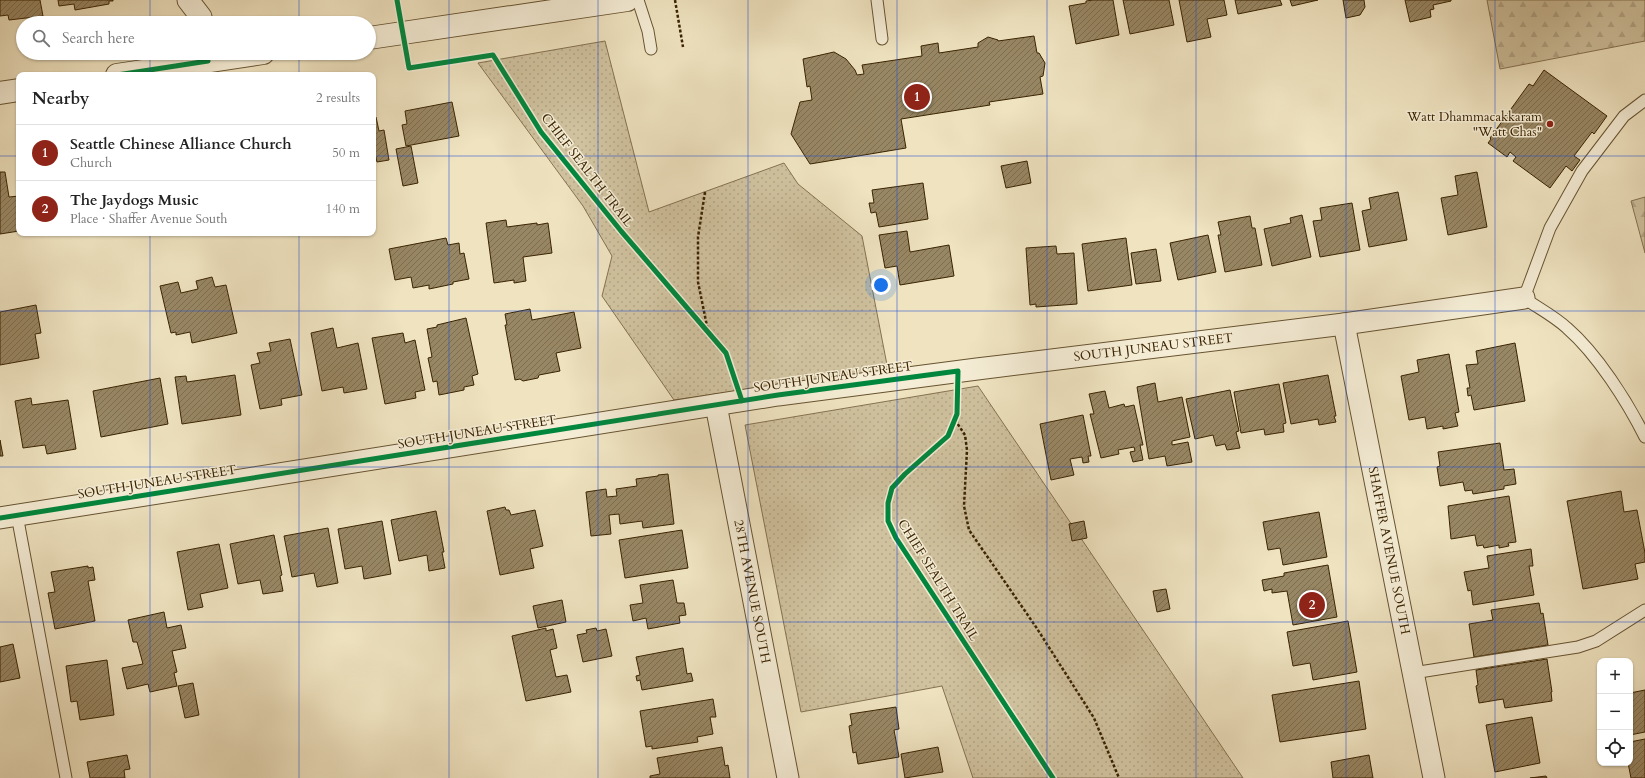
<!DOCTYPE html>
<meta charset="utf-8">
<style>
:root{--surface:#fff;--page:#f2f2f2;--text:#222;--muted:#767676;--line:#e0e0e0;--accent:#8f2418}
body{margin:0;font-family:Cardo,serif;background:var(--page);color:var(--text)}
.controls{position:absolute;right:12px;bottom:12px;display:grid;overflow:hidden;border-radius:8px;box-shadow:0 1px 3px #0004}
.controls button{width:36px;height:36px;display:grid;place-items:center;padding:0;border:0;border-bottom:1px solid var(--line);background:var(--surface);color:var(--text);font:20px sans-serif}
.you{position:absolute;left:881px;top:285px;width:14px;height:14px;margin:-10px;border:3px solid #fff;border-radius:50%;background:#1a73e8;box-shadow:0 0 0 6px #1a73e833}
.badge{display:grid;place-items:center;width:26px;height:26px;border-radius:50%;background:var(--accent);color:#fff;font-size:13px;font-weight:700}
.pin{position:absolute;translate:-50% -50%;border:2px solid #fff;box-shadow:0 1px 4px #0006}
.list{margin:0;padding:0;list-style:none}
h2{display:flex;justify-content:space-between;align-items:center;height:52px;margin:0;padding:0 16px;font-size:17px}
h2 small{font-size:13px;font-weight:400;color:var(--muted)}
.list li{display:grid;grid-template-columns:26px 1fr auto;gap:12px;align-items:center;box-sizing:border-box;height:56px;padding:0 16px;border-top:1px solid var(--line)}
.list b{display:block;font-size:15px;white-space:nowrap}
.list p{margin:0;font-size:13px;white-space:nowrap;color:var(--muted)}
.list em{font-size:13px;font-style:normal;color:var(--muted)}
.icon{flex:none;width:22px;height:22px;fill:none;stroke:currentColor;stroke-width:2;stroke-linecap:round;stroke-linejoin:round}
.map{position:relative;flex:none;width:1645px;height:778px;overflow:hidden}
.search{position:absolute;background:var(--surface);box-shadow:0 1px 3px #0004;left:16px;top:16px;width:360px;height:44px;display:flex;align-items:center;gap:10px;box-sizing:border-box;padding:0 14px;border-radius:22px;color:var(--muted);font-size:15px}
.panel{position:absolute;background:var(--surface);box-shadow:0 1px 3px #0004;left:16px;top:72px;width:360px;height:164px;border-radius:8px}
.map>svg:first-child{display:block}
.grass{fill:url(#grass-dots);stroke:#857250}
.forest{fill:url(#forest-firs);stroke:#857250}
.building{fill:url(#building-hatch);stroke:#3a2300}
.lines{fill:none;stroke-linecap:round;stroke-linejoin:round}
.service-casing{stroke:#675330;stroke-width:13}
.minor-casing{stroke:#675330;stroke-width:23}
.tertiary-casing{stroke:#675330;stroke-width:24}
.path{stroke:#3a2300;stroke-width:2.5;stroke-dasharray:3 2;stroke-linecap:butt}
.service{stroke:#f5edd6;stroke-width:11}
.minor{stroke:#f5edd6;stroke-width:21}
.tertiary{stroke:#f5edd6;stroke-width:22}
.cycleway-casing{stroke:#f5edd6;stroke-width:8}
.cycleway{stroke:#00873e;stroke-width:5}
.grid{fill:none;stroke:#1d4ed8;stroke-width:1;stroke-opacity:0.55}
.poi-dot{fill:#8f2418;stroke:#f5edd6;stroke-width:1.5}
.labels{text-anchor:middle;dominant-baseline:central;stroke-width:3;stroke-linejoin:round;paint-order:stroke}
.poi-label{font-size:13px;fill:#3a2300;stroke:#f5edd6;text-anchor:end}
.street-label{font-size:13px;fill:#3a2300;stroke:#f5edd6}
</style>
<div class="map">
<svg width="1645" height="778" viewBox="0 0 1645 778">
<defs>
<pattern id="grass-dots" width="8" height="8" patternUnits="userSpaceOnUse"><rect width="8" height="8" fill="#d0c29f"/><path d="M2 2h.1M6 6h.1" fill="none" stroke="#b3a687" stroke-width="1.8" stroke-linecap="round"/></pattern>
<pattern id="forest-firs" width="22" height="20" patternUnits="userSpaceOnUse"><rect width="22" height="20" fill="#d0c29f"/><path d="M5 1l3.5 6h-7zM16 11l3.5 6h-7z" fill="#b3a687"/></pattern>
<pattern id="building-hatch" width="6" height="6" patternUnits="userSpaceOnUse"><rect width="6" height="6" fill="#988764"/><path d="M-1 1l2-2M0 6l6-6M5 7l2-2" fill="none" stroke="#7d6e50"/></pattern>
</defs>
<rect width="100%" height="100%" fill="#efe3c0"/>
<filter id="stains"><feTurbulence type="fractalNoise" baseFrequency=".005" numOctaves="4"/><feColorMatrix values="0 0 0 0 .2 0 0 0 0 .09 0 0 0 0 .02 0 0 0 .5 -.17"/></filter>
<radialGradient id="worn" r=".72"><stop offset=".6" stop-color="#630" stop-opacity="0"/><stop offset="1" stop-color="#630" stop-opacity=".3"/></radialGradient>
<path class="grass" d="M605 41 649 212 784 163 798 184 862 236 888 370 674 400 602 296 612 256 583 206 478 63Z
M978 386 1243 778H973L942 686 801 712 745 425Z"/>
<path class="forest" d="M1487 0H1645V41L1500 69Z
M1645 197V253L1631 201Z"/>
<path class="building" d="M0 0H40L43 16 9 20 8 15 0 16Z
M58 0H113V1H109V4L75 10 74 4 59 6Z
M1093 0H1113L1119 35 1076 44 1069 6 1086 3V1Z
M1123 0H1169L1174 25 1130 34Z
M1179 0H1224L1227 15 1207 19 1211 37 1187 42Z
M1235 0H1280L1282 5 1238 14Z
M1290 0H1318L1292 6Z
M1343 0H1364L1365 7 1360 15 1346 18Z
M1405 0H1451V1L1433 5 1434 9 1430 10 1431 17 1410 22Z
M1034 36 1037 53H1039L1045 63 1043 76 1040 77 1043 94 989 102 990 105 901 119 906 148 810 164 791 134 800 102 812 100 810 86 807 87 803 59 834 52 846 59 855 70 857 75 864 74 862 65 922 56 921 46 938 43 939 53 978 47V43L988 37 998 40V41Z
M1544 70 1607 116 1594 134 1592 132 1574 156 1580 160 1572 171 1566 166 1550 188 1513 161 1516 157 1510 152 1507 157 1488 143 1491 139 1490 138 1529 84 1533 86Z
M452 102 459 136 406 146 402 125 407 124 405 111Z
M373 117H376L379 131 384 130 389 160 377 162 374 150H373Z
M411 146 418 183 403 186 396 149Z
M1027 161 1031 183 1006 188 1001 166Z
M0 172H5L9 197 19 196V231L0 234Z
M1477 172 1487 227 1448 235 1441 198 1458 195 1455 176Z
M923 183 928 219 879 227 876 212 871 213 869 203H874L872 190Z
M1398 192 1407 240 1369 247 1362 211 1371 209 1369 198Z
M1352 203 1360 250 1320 257 1313 221 1322 220 1320 208Z
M1302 215 1311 257 1272 266 1264 229 1291 223 1290 218Z
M1250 216 1252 228H1255L1262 265 1225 272 1218 235H1221L1218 222Z
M506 220 507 227 537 223V225L548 223 552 253 523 257 526 281 514 283V280L494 283 486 223Z
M907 231 910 252 949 245 954 276 900 285 897 266 885 268 879 235Z
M1208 235 1216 272 1178 280 1170 243Z
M446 238 448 245 459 243 460 254 464 253 469 279 453 282V284L429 289V285L413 288 411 277 395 280 389 249Z
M1126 238 1132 285 1088 291 1082 244Z
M1056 246 1057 254 1074 253 1077 304 1036 307V304L1030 305 1026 248Z
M1156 249 1161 281 1136 284 1131 253Z
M212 277 215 287 226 285 237 333 192 343 190 332 176 335V332L171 333 160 286 178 282 181 293 198 289 196 281Z
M36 305 41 333 35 334 39 358 0 365V312Z
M530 309 532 320 574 312 581 348 556 353 560 371 539 375 538 378 523 381 520 379 515 380 505 325H507L505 314Z
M466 318 478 374 472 376 474 385 464 387V390L439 395 437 381 433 382 428 358 432 357 427 329 437 327V325Z
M333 328 337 348 358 343 367 389 344 393 343 387 322 391 311 333Z
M403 333 405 343 415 340 425 390 415 392 416 398 385 404 372 338Z
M290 339 302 395 281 399 282 405 260 409 251 365 260 363 257 353 271 351 269 343Z
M1515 343 1525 401 1474 410 1471 395 1468 396 1467 388H1470L1466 365 1478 364 1476 351Z
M1449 354 1459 412 1455 413 1458 426 1443 429V426L1427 429 1425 417 1409 420 1401 376 1419 372 1417 360Z
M235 375 241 415 182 424 175 377 186 376 187 382Z
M1328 375 1336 416H1334L1336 422 1319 425 1318 419 1291 424 1283 383Z
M160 378 168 424 101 437 93 391Z
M1155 383 1158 402 1182 397 1190 437 1172 441V445L1188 442 1192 462 1167 466 1165 456 1149 459 1137 387Z
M1279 384 1286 423 1283 424 1284 432 1265 435 1264 429 1241 433 1234 392Z
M1230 390 1239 431 1236 432 1240 448 1227 450 1225 444 1216 446 1213 435 1195 439 1186 399Z
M1105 391 1109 408 1124 404 1125 407 1134 405 1143 445H1140L1143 460 1133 462 1130 452 1135 451 1134 447 1118 450 1119 454 1101 458 1090 414H1094L1089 394Z
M31 398 32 405 68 400 76 449 47 454 45 445 23 448 15 401Z
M1083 415 1091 456H1088L1089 462 1083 463 1082 457 1070 459 1074 475 1051 480 1040 424Z
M0 440 3 456H0Z
M1500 443 1504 470 1514 469 1516 484 1504 486V489L1473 494 1472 490 1465 491 1463 482 1440 486 1437 467 1440 466 1438 452Z
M668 474 674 524 643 528 642 521 620 524 619 514 609 515 611 534 591 536 586 492 606 489 607 497 617 496 616 489 637 486 636 479 658 476V475Z
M1621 491 1624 512 1637 510 1645 553V562L1635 564 1638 579 1583 589 1567 501Z
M1509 496 1516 542 1508 543 1509 546 1499 548V545L1484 548 1483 545 1477 546 1475 535 1451 539 1448 506Z
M505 507 506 510H509L511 515 535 510 543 546 530 549 534 568 500 575 487 511Z
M436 511 444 552H442L445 568 429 571 427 555 399 561 391 520Z
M1319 512 1327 557 1283 565 1280 548 1268 550 1263 522Z
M382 521 391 574 364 579 362 566 345 569 338 529Z
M1084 521 1087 538 1072 541 1069 524Z
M328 528 338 583 317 587 314 573 292 577 284 536Z
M682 530 688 568 625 578 619 540Z
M274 535 282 575 280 576 283 591 263 594 260 580 238 584 230 544Z
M219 544 228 588 200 594 203 607 188 610 177 552Z
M1531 549 1533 566H1529L1534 595 1473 605 1471 590 1468 591 1464 572 1489 568 1487 556Z
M1328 565 1337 617 1293 625 1287 591 1272 593V589L1264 591 1262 580 1284 576V573Z
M88 566V568L93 567 95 580 88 581 95 621 55 629 48 593 55 592 51 572Z
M673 580 677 603H684L686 615 679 616 680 623 648 629 646 618 633 621 630 605 643 603 640 585Z
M1166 589 1170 609 1157 612 1153 591Z
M562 600 566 622 538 628 533 606Z
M1539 603 1541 614 1543 613 1548 645 1474 657 1469 624 1493 620 1491 610Z
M164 612 167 628 181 625 186 648 172 651 177 672 174 673 177 686 150 692 148 684 127 689 122 668 143 664 137 642H133L128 620Z
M1348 621 1357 672 1313 680 1310 663 1293 666 1287 632Z
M546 628V631L553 629 557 648 550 650 556 677 567 675 571 692 526 701 512 636Z
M596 628 597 631 606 629 612 656 583 662 577 635 587 633 586 630Z
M13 644 20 678 0 682V647Z
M683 648 687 674 691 673 693 681 642 690 640 680 637 681 636 676 640 675 636 657Z
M1547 659 1552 692H1551L1552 701 1505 708 1503 699 1479 703 1476 686 1478 685 1476 670Z
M107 660 114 715 80 720 77 701 71 702 66 666Z
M1359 681 1366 729 1280 742 1272 695Z
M193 683 199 715 185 718 178 686Z
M1645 690V732L1630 735V693Z
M713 699 716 717H710L713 734 697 737 698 742 652 749V746L646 747 640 711Z
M896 707 899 729 894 730 899 757 858 764 856 752 853 753 849 726 852 725 850 714Z
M1532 717 1540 763 1495 772 1486 725Z
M1645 739V778H1631L1628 763H1630V742Z
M722 747 725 766 728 765 730 778H650V776L660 774 657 758Z
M938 747 943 772 905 778 901 754Z
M127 755 130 769 124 770 125 778H90L87 762Z
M1369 755 1373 778H1333L1331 762Z
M1546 776 1547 778H1530Z"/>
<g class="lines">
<g class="service-casing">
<path id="service" d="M638 0 648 31 651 49
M877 0 882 39
M1645 100 1624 116 1582 171 1550 228 1524 298C1538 308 1554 316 1567 328 1597 354 1627 401 1645 437
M17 515 66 778
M1413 673 1578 647 1596 641 1645 610"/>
</g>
<g class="minor-casing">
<g id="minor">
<path d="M188 0 201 17 202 23"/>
<path id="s1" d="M1344 324 1434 778"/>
<path id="s2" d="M716 405 788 778"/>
<path id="s3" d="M0 518 778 395 977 369 1344 324 1524 298"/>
</g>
</g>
<g class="tertiary-casing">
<path id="tertiary" d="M369 38 627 0
M117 75 263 53
M0 93 19 90"/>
</g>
<path class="path" d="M675 0 683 47
M705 192 698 237V282L708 331
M955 420 965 435 967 450 964 506 969 530 1036 627 1094 718 1119 778"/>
<use href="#service" class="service"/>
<use href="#minor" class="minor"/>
<use href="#tertiary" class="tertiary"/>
<g class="cycleway-casing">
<path id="cycleway" d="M397 0 409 68 493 55 541 132 621 231 726 353 742 401
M117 75 208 61
M0 518 778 395 958 371 957 414 948 436 905 474 892 488 888 503V521L896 538 1053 778"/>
</g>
<use href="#cycleway" class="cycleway"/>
</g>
<path class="grid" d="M150 0V23M299 0V23M449 0V778M598 0V778M748 0V778M897 0V778M1047 0V778M1196 0V778M1346 0V778M1495 0V778M150 53V75M299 53V75M0 156H19M373 156H1645M150 233V778M299 233V778M0 311H1645M0 467H1645M0 622H1645"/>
<circle class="poi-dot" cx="1550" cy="124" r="4"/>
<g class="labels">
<g class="poi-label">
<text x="1542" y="117">Watt Dhammacakkaram<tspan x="1542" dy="15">"Watt Chas"</tspan></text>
</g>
<g class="street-label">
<text transform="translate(587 170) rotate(52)">CHIEF SEALTH TRAIL</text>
<text stroke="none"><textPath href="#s3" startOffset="1166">SOUTH JUNEAU STREET</textPath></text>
<text transform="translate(833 377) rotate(-8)">SOUTH JUNEAU STREET</text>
<text transform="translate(477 432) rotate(-9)">SOUTH JUNEAU STREET</text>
<text transform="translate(157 482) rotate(-9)">SOUTH JUNEAU STREET</text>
<text stroke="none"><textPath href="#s1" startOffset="231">SHAFFER AVENUE SOUTH</textPath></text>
<text transform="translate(938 580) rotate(58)">CHIEF SEALTH TRAIL</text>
<text stroke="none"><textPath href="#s2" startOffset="190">28TH AVENUE SOUTH</textPath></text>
</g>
</g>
<rect width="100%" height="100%" filter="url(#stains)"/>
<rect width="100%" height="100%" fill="url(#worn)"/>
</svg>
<div class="controls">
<button>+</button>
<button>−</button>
<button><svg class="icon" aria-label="locate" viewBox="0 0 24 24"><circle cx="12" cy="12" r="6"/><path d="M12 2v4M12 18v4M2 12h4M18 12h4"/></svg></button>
</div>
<div class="you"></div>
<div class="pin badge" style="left:917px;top:97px">1</div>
<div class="pin badge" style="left:1312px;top:605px">2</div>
<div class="search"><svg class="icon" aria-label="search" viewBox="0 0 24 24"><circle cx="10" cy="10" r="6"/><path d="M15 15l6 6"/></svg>Search here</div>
<section class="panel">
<h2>Nearby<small>2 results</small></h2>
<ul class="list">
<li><span class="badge">1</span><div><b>Seattle Chinese Alliance Church</b><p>Church</p></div><em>50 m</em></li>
<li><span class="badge">2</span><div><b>The Jaydogs Music</b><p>Place · Shaffer Avenue South</p></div><em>140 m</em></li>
</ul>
</section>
</div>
